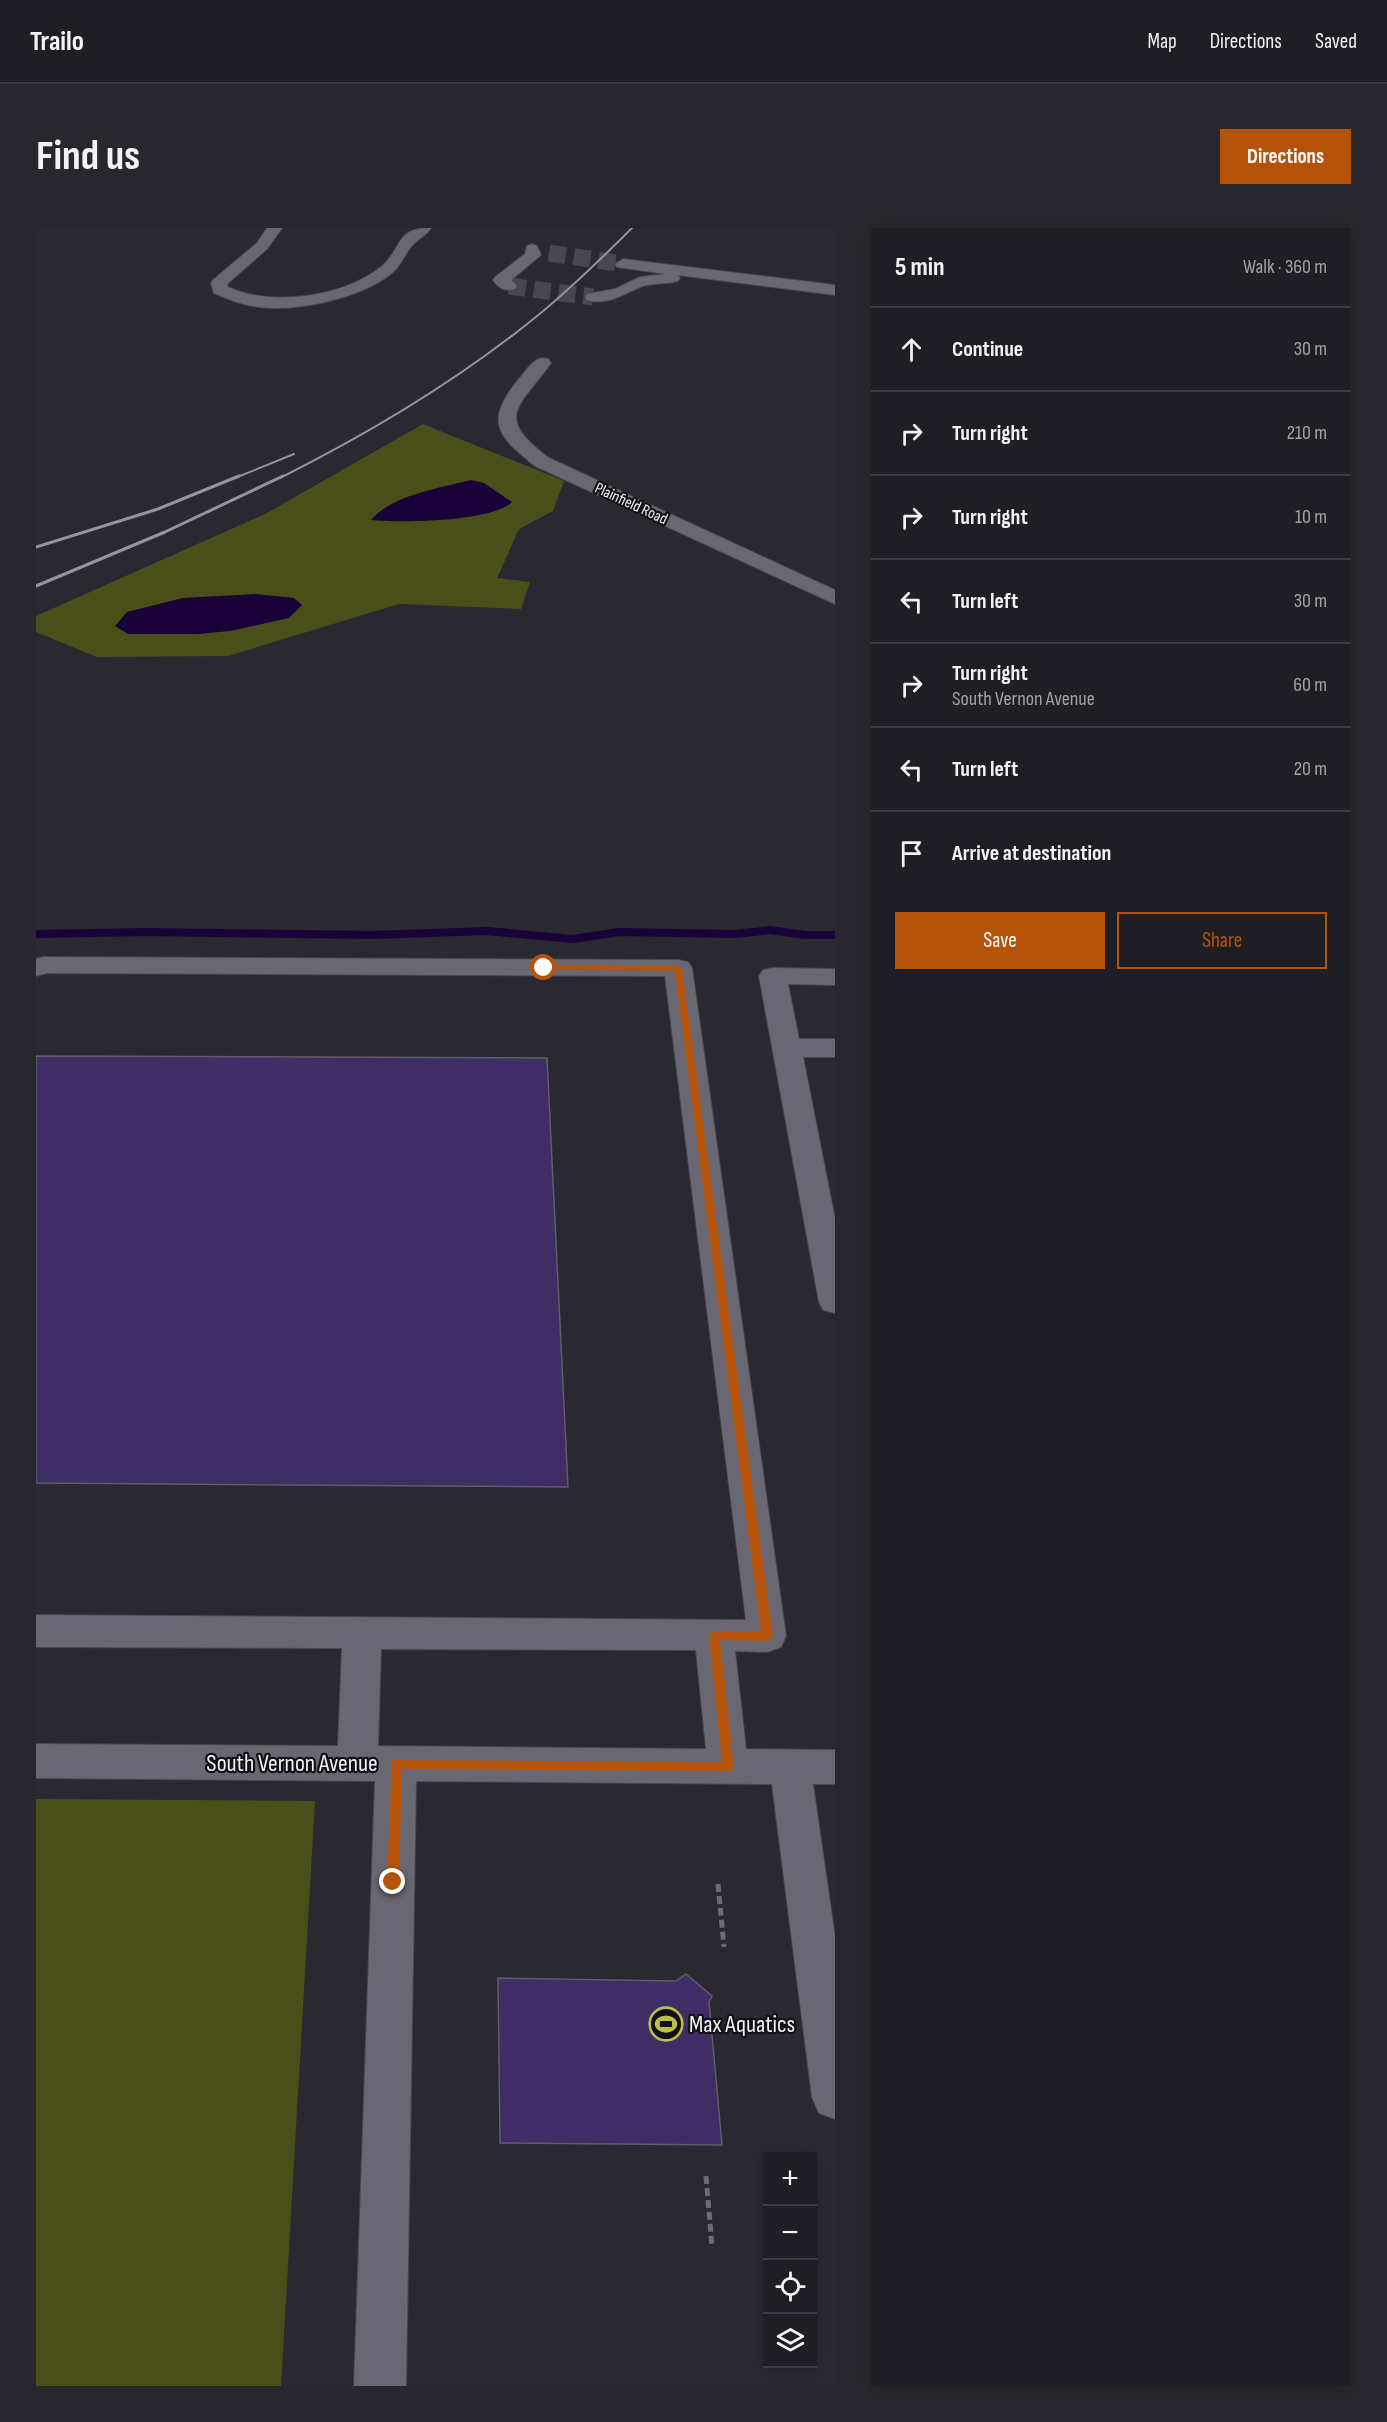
<!DOCTYPE html>
<meta charset="utf-8">
<style>
:root{--surface:#201e25;--page:#28272d;--text:#f1f3f6;--muted:#a2a2a7;--line:#3d3c42;--accent:#b45309}
body{margin:0;font-family:"Sofia Sans Condensed",sans-serif;background:var(--page);color:var(--text)}
.controls{position:absolute;right:18px;bottom:18px;display:grid;overflow:hidden;border-radius:0px;box-shadow:0 3px 15px #0003}
.controls button{width:54px;height:54px;display:grid;place-items:center;padding:0;border:0;border-bottom:2px solid var(--line);background:var(--surface);color:var(--text);font:30px sans-serif}
.stop{position:absolute;width:18px;height:18px;margin:-14px;border:4px solid #b45309;border-radius:50%;background:#fff}
.stop.end{background:#b45309;border-color:#fff;box-shadow:0 2px 6px #0008}
.list{margin:0;padding:0;list-style:none}
h2{display:flex;justify-content:space-between;align-items:center;height:78px;margin:0;padding:0 24px;font-size:26px}
h2 small{font-size:20px;font-weight:400;color:var(--muted)}
.list li{display:grid;grid-template-columns:39px 1fr auto;gap:18px;align-items:center;box-sizing:border-box;height:84px;padding:0 24px;border-top:2px solid var(--line)}
.list b{display:block;font-size:22px;white-space:nowrap}
.list p{margin:0;font-size:20px;white-space:nowrap;color:var(--muted)}
.list em{font-size:20px;font-style:normal;color:var(--muted)}
.actions{display:flex;gap:12px;padding:18px 24px}
.actions a{flex:1;padding:14px 0;border:2px solid var(--accent);border-radius:0px;text-align:center;font-size:21px;color:var(--accent)}
.actions .main{background:var(--accent);color:#fff}
.icon{flex:none;width:33px;height:33px;fill:none;stroke:currentColor;stroke-width:2;stroke-linecap:round;stroke-linejoin:round}
.map{position:relative;flex:none;width:799px;height:2158px;overflow:hidden;border-radius:0px}
header{display:flex;align-items:center;gap:36px;box-sizing:border-box;height:84px;padding:0 30px;background:var(--surface);border-bottom:2px solid var(--line)}
header strong{font-size:28px}
nav{display:flex;gap:33px;margin-inline-start:auto;font-size:21px}
.intro{display:flex;align-items:center;justify-content:space-between;box-sizing:border-box;height:144px;padding:0 36px}
h1{margin:0;font-size:42px}
.button{padding:15px 27px;border-radius:0px;background:var(--accent);color:#fff;font-size:21px;font-weight:700}
main{display:flex;gap:36px;padding:0 36px}
aside{flex:1;background:var(--surface);border-radius:0px;box-shadow:0 3px 15px #0003}
.map>svg:first-child{display:block}
.green{fill:#4a4f1a}
.water{fill:#180237}
.lines{fill:none;stroke-linecap:round;stroke-linejoin:round}
.stream{stroke:#180237;stroke-width:8}
.building{fill:#3f2e66;stroke:#5f5d67;stroke-width:1.5}
.minor-tunnel{stroke:#48464f;stroke-width:17;stroke-dasharray:17 8;stroke-linecap:butt}
.minor-casing{stroke:#49474e;stroke-width:2}
.path{stroke:#6d6b73;stroke-width:5;stroke-dasharray:8 4;stroke-linecap:butt}
.minor{fill:#696771;fill-rule:evenodd}
.rail-far1{stroke:#95939b;stroke-width:2}
.rail{stroke:#95939b;stroke-width:3}
.route{fill:#b45309}
.labels{text-anchor:middle;dominant-baseline:central;stroke-width:4.5;stroke-linejoin:round;paint-order:stroke}
.far-street-label{font-size:16px;fill:#f2f1f7;stroke:#121216}
.near-street-label{font-size:24px;fill:#f2f1f7;stroke:#121216}
.near-poi-label{font-size:24px;fill:#f2f1f7;stroke:#121216;text-anchor:start}
</style>
<header>
<strong>Trailo</strong>
<nav><a>Map</a><a>Directions</a><a>Saved</a></nav>
</header>
<div class="intro"><h1>Find us</h1><a class="button">Directions</a></div>
<main>
<div class="map">
<svg width="799" height="2158" viewBox="0 0 799 2158">
<rect width="100%" height="100%" fill="#2a2831"/>
<path class="green" d="M387 196 528 253 517 283 483 301 461 350 494 354 485 381 363 376 192 428 61 429 0 404V388L229 286Z
M0 1571 279 1573 245 2158H0Z"/>
<path class="water" d="M435 252 448 255 476 274C456 294 364 295 335 292 356 267 404 260 435 252Z
M220 366 258 370 266 377 253 390 194 403 162 406H92L79 398 91 384 147 370Z"/>
<g class="lines">
<path class="stream" d="M0 706 109 704 336 707 451 703 537 711 583 704 699 706 734 702 769 707H799"/>
</g>
<path class="building" d="M0 828 511 830 532 1259 0 1255Z
M650 1746 676 1768 673 1774 686 1917 464 1915 462 1750 640 1753Z"/>
<g class="lines">
<path class="minor-tunnel" d="M513 25 587 36
M473 58 557 69"/>
<g class="minor-casing">
<path id="minor" d="M231 0H246L231 21 191 56 192 59C235 79 307 69 345 39 367 21 358 0 395 0 390 8 381 11 375 19 368 27 365 38 356 45 326 70 261 84 223 79 207 77 193 72 178 65L175 55 177 52 221 15Z
M496 16 501 18 505 27 475 52 481 58 479 61C470 64 462 60 457 52L459 49 489 26 491 18Z
M587 31 799 57V67L642 47 644 50 642 53C631 56 618 55 607 58 589 65 572 78 551 72L549 69 551 66 579 61 604 49 630 46 581 39 579 36Z
M506 130 512 131 515 135C483 180 457 188 513 230L799 362V376L499 238C461 208 448 193 483 151 489 144 496 132 506 130Z
M7 729 642 732 652 734 656 740 750 1408 745 1419 731 1424 699 1423 710 1521 799 1522V1556H777L799 1709V1891L783 1885 776 1869 736 1556 380 1553 370 2158H318L339 1553 0 1550V1516L302 1518 306 1420 0 1419V1387L710 1392 629 748 11 745 0 748V731ZM345 1421 660 1422 670 1521 342 1518Z
M737 740 799 741V757L752 756 763 811H799V829H767L799 991V1085L787 1082 783 1074 723 748 727 742Z"/>
</g>
<path class="path" d="M682 1656 688 1719
M670 1948 676 2019"/>
<use href="#minor" class="minor"/>
<path class="rail-far1" d="M199 250 258 226
M244 250C336 204 426 150 506 84 537 58 567 29 596 0"/>
<path class="rail" d="M0 319 122 281 203 248
M0 358 129 304 247 248"/>
</g>
<path class="route" d="M508 737 642 738 646 740 737 1408 731 1413 684 1412 698 1539 697 1543 366 1541 363 1654 357 1660 351 1654 356 1532 686 1534 673 1407 678 1403H725L639 743 505 741V738Z"/>
<defs>
<g id="stadium-ring" transform="scale(1.725)"><circle r="9.5" fill="#121216" stroke="#b7c148" stroke-width="1.5"/><path d="M0-5a6.5 5 0 1 0 0 10a6.5 5 0 1 0 0-10ZM-3.5-1.8h7v3.6h-7Z" fill="#b7c148"/></g>
</defs>
<g fill-rule="evenodd">
<use href="#stadium-ring" x="630" y="1796"/>
</g>
<g class="labels">
<g class="far-street-label">
<text transform="translate(595 276) rotate(25)">Plainfield Road</text>
</g>
<g class="near-street-label">
<text x="256" y="1535">South Vernon Avenue</text>
</g>
<g class="near-poi-label">
<text x="653" y="1796">Max Aquatics</text>
</g>
</g>
</svg>
<div class="controls">
<button>+</button>
<button>−</button>
<button><svg class="icon" aria-label="locate" viewBox="0 0 24 24"><circle cx="12" cy="12" r="6"/><path d="M12 2v4M12 18v4M2 12h4M18 12h4"/></svg></button>
<button><svg class="icon" aria-label="layers" viewBox="0 0 24 24"><path d="M12 4l9 5-9 5-9-5zM3 14l9 5 9-5"/></svg></button>
</div>
<div class="stop" style="left:508px;top:740px"></div>
<div class="stop end" style="left:357px;top:1654px"></div>
</div>
<aside>
<h2>5 min<small>Walk · 360 m</small></h2>
<ul class="list">
<li><svg class="icon" aria-label="ahead" viewBox="0 0 24 24"><path d="M12 20V5M6 11l6-6 6 6"/></svg><div><b>Continue</b></div><em>30 m</em></li>
<li><svg class="icon" aria-label="right" viewBox="0 0 24 24"><path d="M7 20v-9h11M14 6l5 5-5 5"/></svg><div><b>Turn right</b></div><em>210 m</em></li>
<li><svg class="icon" aria-label="right" viewBox="0 0 24 24"><path d="M7 20v-9h11M14 6l5 5-5 5"/></svg><div><b>Turn right</b></div><em>10 m</em></li>
<li><svg class="icon" aria-label="left" viewBox="0 0 24 24"><path d="M17 20v-9H6M10 6l-5 5 5 5"/></svg><div><b>Turn left</b></div><em>30 m</em></li>
<li><svg class="icon" aria-label="right" viewBox="0 0 24 24"><path d="M7 20v-9h11M14 6l5 5-5 5"/></svg><div><b>Turn right</b><p>South Vernon Avenue</p></div><em>60 m</em></li>
<li><svg class="icon" aria-label="left" viewBox="0 0 24 24"><path d="M17 20v-9H6M10 6l-5 5 5 5"/></svg><div><b>Turn left</b></div><em>20 m</em></li>
<li><svg class="icon" aria-label="arrive" viewBox="0 0 24 24"><path d="M6 21V4h12l-3 4 3 4H6"/></svg><div><b>Arrive at destination</b></div></li>
</ul>
<div class="actions"><a class="main">Save</a><a>Share</a></div>
</aside>
</main>
